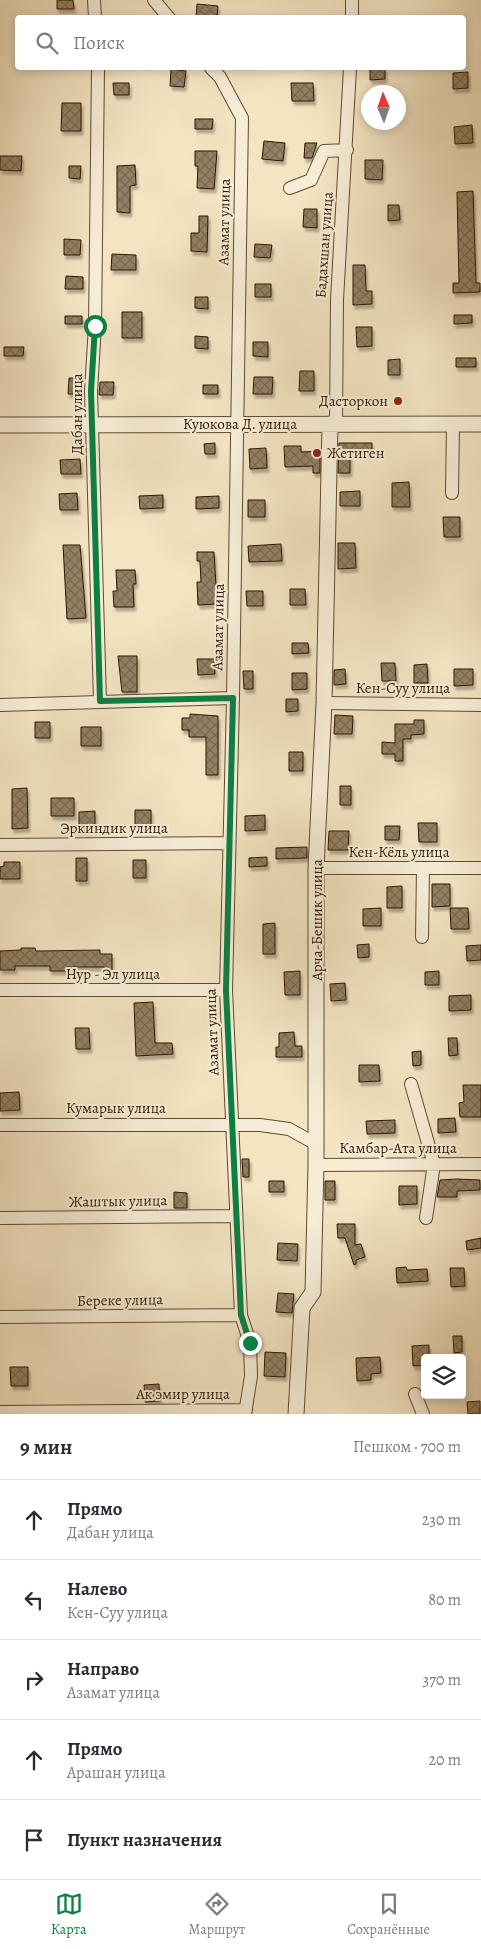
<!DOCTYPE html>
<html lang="ru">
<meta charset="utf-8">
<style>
:root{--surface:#fff;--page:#f2f2f3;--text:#2b2b33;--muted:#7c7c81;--line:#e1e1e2;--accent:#0b8043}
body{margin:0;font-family:Alegreya,serif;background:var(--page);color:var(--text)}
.controls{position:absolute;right:15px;bottom:15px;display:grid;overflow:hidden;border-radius:5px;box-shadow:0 2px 8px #0003}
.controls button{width:45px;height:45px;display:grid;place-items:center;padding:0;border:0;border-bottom:1px solid var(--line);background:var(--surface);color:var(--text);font:25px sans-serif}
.compass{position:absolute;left:361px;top:85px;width:45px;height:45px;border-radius:50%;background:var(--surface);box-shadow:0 2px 8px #0003;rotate:358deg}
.stop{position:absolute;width:15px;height:15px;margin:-11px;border:4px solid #0b8043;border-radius:50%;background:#fff}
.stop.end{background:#0b8043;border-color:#fff;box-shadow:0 1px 5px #0008}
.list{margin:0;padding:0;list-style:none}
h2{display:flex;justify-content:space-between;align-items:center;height:65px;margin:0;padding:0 20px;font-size:21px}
h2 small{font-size:16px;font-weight:400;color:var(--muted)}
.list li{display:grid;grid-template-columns:32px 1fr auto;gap:15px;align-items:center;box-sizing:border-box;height:80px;padding:0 20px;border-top:1px solid var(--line)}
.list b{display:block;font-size:19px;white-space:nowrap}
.list p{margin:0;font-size:16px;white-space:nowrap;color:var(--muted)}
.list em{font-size:16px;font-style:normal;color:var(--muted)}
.icon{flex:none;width:28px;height:28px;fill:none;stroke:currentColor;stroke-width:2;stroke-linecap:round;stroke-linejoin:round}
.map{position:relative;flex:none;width:481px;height:1414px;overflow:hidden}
.search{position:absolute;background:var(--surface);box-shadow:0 2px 8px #0003;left:15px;right:15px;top:15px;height:55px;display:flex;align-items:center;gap:12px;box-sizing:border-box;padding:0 18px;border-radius:5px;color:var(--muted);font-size:19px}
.sheet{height:465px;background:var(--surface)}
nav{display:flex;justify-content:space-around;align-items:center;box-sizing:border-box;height:70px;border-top:1px solid var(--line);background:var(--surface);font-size:14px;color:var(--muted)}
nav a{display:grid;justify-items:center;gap:2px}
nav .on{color:var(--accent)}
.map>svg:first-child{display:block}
.building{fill:url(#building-cross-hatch);stroke:#2e1600;filter:url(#shadow)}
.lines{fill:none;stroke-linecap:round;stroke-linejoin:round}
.minor-casing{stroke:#5f4a30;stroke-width:14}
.tertiary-casing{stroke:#5f4a30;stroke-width:17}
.minor{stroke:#f7edd7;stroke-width:12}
.tertiary{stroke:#f7edd7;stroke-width:15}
.route{stroke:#0b8043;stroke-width:6}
.poi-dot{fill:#8f2418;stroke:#f7edd7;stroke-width:2}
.labels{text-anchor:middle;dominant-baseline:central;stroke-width:4;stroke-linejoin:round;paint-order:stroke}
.street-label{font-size:15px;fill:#2e1600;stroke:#f7edd7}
.poi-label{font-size:15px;fill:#2e1600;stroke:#f7edd7;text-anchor:end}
</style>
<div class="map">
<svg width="481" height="1414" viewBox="0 0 481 1414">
<defs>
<pattern id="building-cross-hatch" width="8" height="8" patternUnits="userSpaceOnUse" patternTransform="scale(1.25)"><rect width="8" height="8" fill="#948165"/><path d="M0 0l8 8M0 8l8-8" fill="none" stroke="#796951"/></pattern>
<filter id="shadow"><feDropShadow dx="2" dy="4" stdDeviation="1" flood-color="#0004"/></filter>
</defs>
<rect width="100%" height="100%" fill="#f3e4c2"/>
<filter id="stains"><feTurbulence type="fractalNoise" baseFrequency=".004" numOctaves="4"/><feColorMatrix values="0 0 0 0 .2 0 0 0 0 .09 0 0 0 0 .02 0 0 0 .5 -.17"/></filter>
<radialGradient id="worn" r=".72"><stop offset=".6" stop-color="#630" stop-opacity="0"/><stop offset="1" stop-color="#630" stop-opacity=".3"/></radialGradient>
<path class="building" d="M57 0H73L74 9H57Z
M197 4 218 6 217 18H196Z
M370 68H385V79L370 80Z
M171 69 186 71 184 87 170 86Z
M468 72V88L453 89V73Z
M113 83H129V95H114Z
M291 83H313L314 101H292Z
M62 103H81V131H61Z
M195 119H213L212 129H195Z
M472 125 473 143 455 144 454 127Z
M264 141 285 143 283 161 262 159Z
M305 143H317L312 158H304Z
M195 151H217L214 189 197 188 198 166H195Z
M0 156H22L21 171 0 170Z
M365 160H383L382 180 365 179Z
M135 165 136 185 130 186V213L117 212V166Z
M69 166H81L80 179 69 178Z
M473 191 476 283H480V292L453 293V283H459L457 192Z
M388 205H399L400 220 388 221Z
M304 209H317V228L303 227Z
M199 216H208L207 252 191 251V233H199Z
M64 239 81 240 80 255H64Z
M255 244 272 245 270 258 254 257Z
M112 254 136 255V270H111Z
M353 265H365L366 291H372V304L353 305Z
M66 276 83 277V289H65Z
M255 284H271V297H255Z
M195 297H208V309L195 308Z
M122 312H142V338H122Z
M454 315H472V323L454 324Z
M65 316H82V324H65Z
M356 327H372V346L357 347Z
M195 336 208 337V349L195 348Z
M253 342H268V357L253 356Z
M4 347H24L23 356H4Z
M456 358H476V367H456Z
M400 359V375H388V360Z
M300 371H314V391H299Z
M254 377H273L272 394H253Z
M69 378H81V394H68Z
M100 382H114L113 395H99Z
M203 385H218V394H203Z
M215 443V454H205L204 444Z
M339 443H372V453H350V473H338Z
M284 446H301V452L320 451V473H313V466L285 467Z
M266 448 267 468 250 469 249 449Z
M80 459 81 474H61L60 460Z
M409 482 410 507H392V483Z
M360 491V506H340V492Z
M77 493 78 510H60L59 494Z
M163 495V508L140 509 139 496Z
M219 496V508L196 509V497Z
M248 500H265V517H248Z
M443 517H460V537H444Z
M338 543H355L356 568 338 569Z
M281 544 282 561 249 562 248 546Z
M63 545H80L86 618 67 619Z
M197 552H214L217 604 198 605 197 582H201L200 561H197Z
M116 570H135L136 584H133L134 607H114L113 591H117Z
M290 589H305L306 605H290Z
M246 591H263V606H247Z
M292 643H308L309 653 292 654Z
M118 656H137V692H122Z
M197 659H214L215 674 198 675Z
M381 663H395L396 681H382Z
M427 664 428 683H414V665Z
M345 669 346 684 334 685V670Z
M454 669H473V685L454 686Z
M243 671H253V689H244Z
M292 673H307V689L292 690Z
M286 699H298V711L286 712Z
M190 714 218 716V775H206V737H189V730H182V718H190Z
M335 715 353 716 352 734H334Z
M414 720H424V734L411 735V739H403V761H395V754H382V742L395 743V724H414Z
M35 722H50V738H35Z
M81 727H101V746H81Z
M289 752H303V771H289Z
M340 786H351V805H340Z
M27 788 28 828 12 829V789Z
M51 798H74V816H51Z
M135 810H151V826H135Z
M95 811V830H79V812Z
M265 815V830L245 831V816Z
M418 823H437V842H419Z
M385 826H400L399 840H385Z
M329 831H349L348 850H328Z
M307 847V858L276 859V848Z
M267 857V866L249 867V858Z
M76 858H87V881H76Z
M133 860H146V878H133Z
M4 862H20V879H0V867L4 866Z
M432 884H450V906L432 907Z
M402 886V908H387V887Z
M381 908V926H363V909Z
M450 908H468L469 929H451Z
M275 923V954H263V924Z
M369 944V957L358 958 357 945Z
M481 945V960L467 961 466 946Z
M21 948H35L36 951 100 950V954H112V972H104V967H67V971H50V966H15V970H0V951L21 950Z
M300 971V995H285L284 972Z
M439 971V985H425V972Z
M345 983 346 1000 331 1001 330 984Z
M471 995V1010L449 1011V996Z
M153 1002 155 1043H172L173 1054 136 1056 134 1003Z
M75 1028H89L90 1049H76Z
M294 1032 295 1046H302V1057H276V1047H279V1033Z
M448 1038H457L458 1055 449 1056Z
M421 1051V1065L413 1066 412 1052Z
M359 1065H379L380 1081 359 1082Z
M463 1085H481V1117H460L459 1103 464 1102Z
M19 1092 20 1110 0 1111V1093Z
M455 1118 456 1132 438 1133V1119Z
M395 1120V1133L367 1134 366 1121Z
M242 1159H249V1177H243Z
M457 1179 480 1180V1190L457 1191V1197H437L440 1180Z
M269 1181H284V1192H269Z
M325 1181H335V1200H325Z
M399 1186H417V1204L399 1205Z
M174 1192 187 1193V1208H174Z
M337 1224H355V1245L361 1244 365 1257 356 1260V1264L354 1265 345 1238H338Z
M481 1238V1248L467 1250 466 1241Z
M278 1243 298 1244 297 1261 277 1260Z
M406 1267 407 1270 427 1269 428 1281 397 1283 396 1268Z
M450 1268H464L465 1286 451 1287Z
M278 1293 294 1294 292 1313 276 1312Z
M453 1336H462V1352L454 1353Z
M429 1345V1358H425V1365L413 1366 412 1346Z
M265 1352 286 1353 285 1377 264 1376Z
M380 1357 381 1373 371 1374V1380L357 1381 356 1358Z
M10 1367H28V1386H11Z
M159 1384 160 1401 145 1402 144 1385Z
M480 1401V1414H468L467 1402Z"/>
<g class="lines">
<g class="minor-casing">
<path id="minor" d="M94 0 95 18
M154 0 169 18
M352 18V0
M98 68 95 326 91 391 100 701
M211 68 220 77 242 118 233 698 226 990 241 1315 250 1343 251 1376 245 1414
M290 188 311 180 324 151 347 150
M336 424 337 300 350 68
M452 493 453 424
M324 703 481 705
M0 705 233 698
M0 845 229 843
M316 868H481
M422 937 423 868
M0 990H226
M411 1084 434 1164 426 1218
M0 1125H260L289 1129 316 1144
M316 1165 481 1164
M0 1218 236 1216
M0 1317 241 1315
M415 1394 423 1414
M0 1412 246 1410"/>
</g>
<g class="tertiary-casing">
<path id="tertiary" d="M0 425 481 424
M296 1414 302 1308 313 1292 316 1165V868L324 703 330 424"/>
</g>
<use href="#minor" class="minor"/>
<use href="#tertiary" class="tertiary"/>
</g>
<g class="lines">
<path class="route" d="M95 326 91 391 100 701 233 698 226 990 241 1315 250 1343"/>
</g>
<g class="poi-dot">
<circle cx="398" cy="401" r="5"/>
<circle cx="317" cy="453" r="5"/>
</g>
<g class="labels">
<g class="street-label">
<text transform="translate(224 222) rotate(-89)">Азамат улица</text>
<text transform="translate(324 245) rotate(-86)">Бадахшан улица</text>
<text transform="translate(77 414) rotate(-90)">Дабан улица</text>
<text x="240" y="424">Куюкова Д. улица</text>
<text transform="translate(218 627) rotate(-89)">Азамат улица</text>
<text x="403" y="688">Кен-Суу улица</text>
<text x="114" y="828">Эркиндик улица</text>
<text x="399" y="852">Кен-Кёль улица</text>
<text transform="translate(317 920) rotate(-90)">Арча-Бешик улица</text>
<text x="113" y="974">Нур - Эл улица</text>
<text transform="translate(212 1032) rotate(-92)">Азамат улица</text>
<text x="116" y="1108">Кумарык улица</text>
<text x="398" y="1148">Камбар-Ата улица</text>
<text transform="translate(118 1201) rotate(-1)">Жаштык улица</text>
<text transform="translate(120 1300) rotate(-1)">Береке улица</text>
<text x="183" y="1394">Ак эмир улица</text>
</g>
<g class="poi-label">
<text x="388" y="401">Дасторкон</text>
<text x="327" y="453" text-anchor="start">Жетиген</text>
</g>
</g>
<rect width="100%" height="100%" filter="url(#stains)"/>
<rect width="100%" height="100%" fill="url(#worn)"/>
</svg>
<div class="controls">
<button><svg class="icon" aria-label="layers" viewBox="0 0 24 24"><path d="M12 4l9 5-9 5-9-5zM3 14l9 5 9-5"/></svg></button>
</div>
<svg class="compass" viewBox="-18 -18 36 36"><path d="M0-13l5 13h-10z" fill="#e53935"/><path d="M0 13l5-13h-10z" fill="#7c7c81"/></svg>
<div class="stop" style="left:95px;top:326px"></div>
<div class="stop end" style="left:250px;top:1343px"></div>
<div class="search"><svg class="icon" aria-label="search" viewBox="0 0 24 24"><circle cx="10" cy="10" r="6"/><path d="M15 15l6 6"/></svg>Поиск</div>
</div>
<section class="sheet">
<h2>9 мин<small>Пешком · 700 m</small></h2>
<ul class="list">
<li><svg class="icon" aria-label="ahead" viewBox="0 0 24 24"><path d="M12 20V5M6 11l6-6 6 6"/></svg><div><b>Прямо</b><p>Дабан улица</p></div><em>230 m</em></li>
<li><svg class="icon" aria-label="left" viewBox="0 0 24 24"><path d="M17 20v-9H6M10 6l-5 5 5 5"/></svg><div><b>Налево</b><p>Кен-Суу улица</p></div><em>80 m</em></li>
<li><svg class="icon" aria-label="right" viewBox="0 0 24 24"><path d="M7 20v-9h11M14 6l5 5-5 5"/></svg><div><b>Направо</b><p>Азамат улица</p></div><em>370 m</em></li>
<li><svg class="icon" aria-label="ahead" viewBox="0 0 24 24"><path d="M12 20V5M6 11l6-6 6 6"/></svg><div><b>Прямо</b><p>Арашан улица</p></div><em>20 m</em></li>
<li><svg class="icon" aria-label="arrive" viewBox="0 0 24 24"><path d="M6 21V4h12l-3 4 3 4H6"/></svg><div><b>Пункт назначения</b></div></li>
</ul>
</section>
<nav>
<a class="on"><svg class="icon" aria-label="map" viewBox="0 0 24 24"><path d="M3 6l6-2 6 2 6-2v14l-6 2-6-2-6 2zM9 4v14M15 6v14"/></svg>Карта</a>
<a><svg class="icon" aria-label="directions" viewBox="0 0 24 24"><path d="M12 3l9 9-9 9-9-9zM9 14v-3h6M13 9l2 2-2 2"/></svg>Маршрут</a>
<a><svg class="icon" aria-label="saved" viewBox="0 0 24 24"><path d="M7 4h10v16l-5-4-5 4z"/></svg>Сохранённые</a>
</nav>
